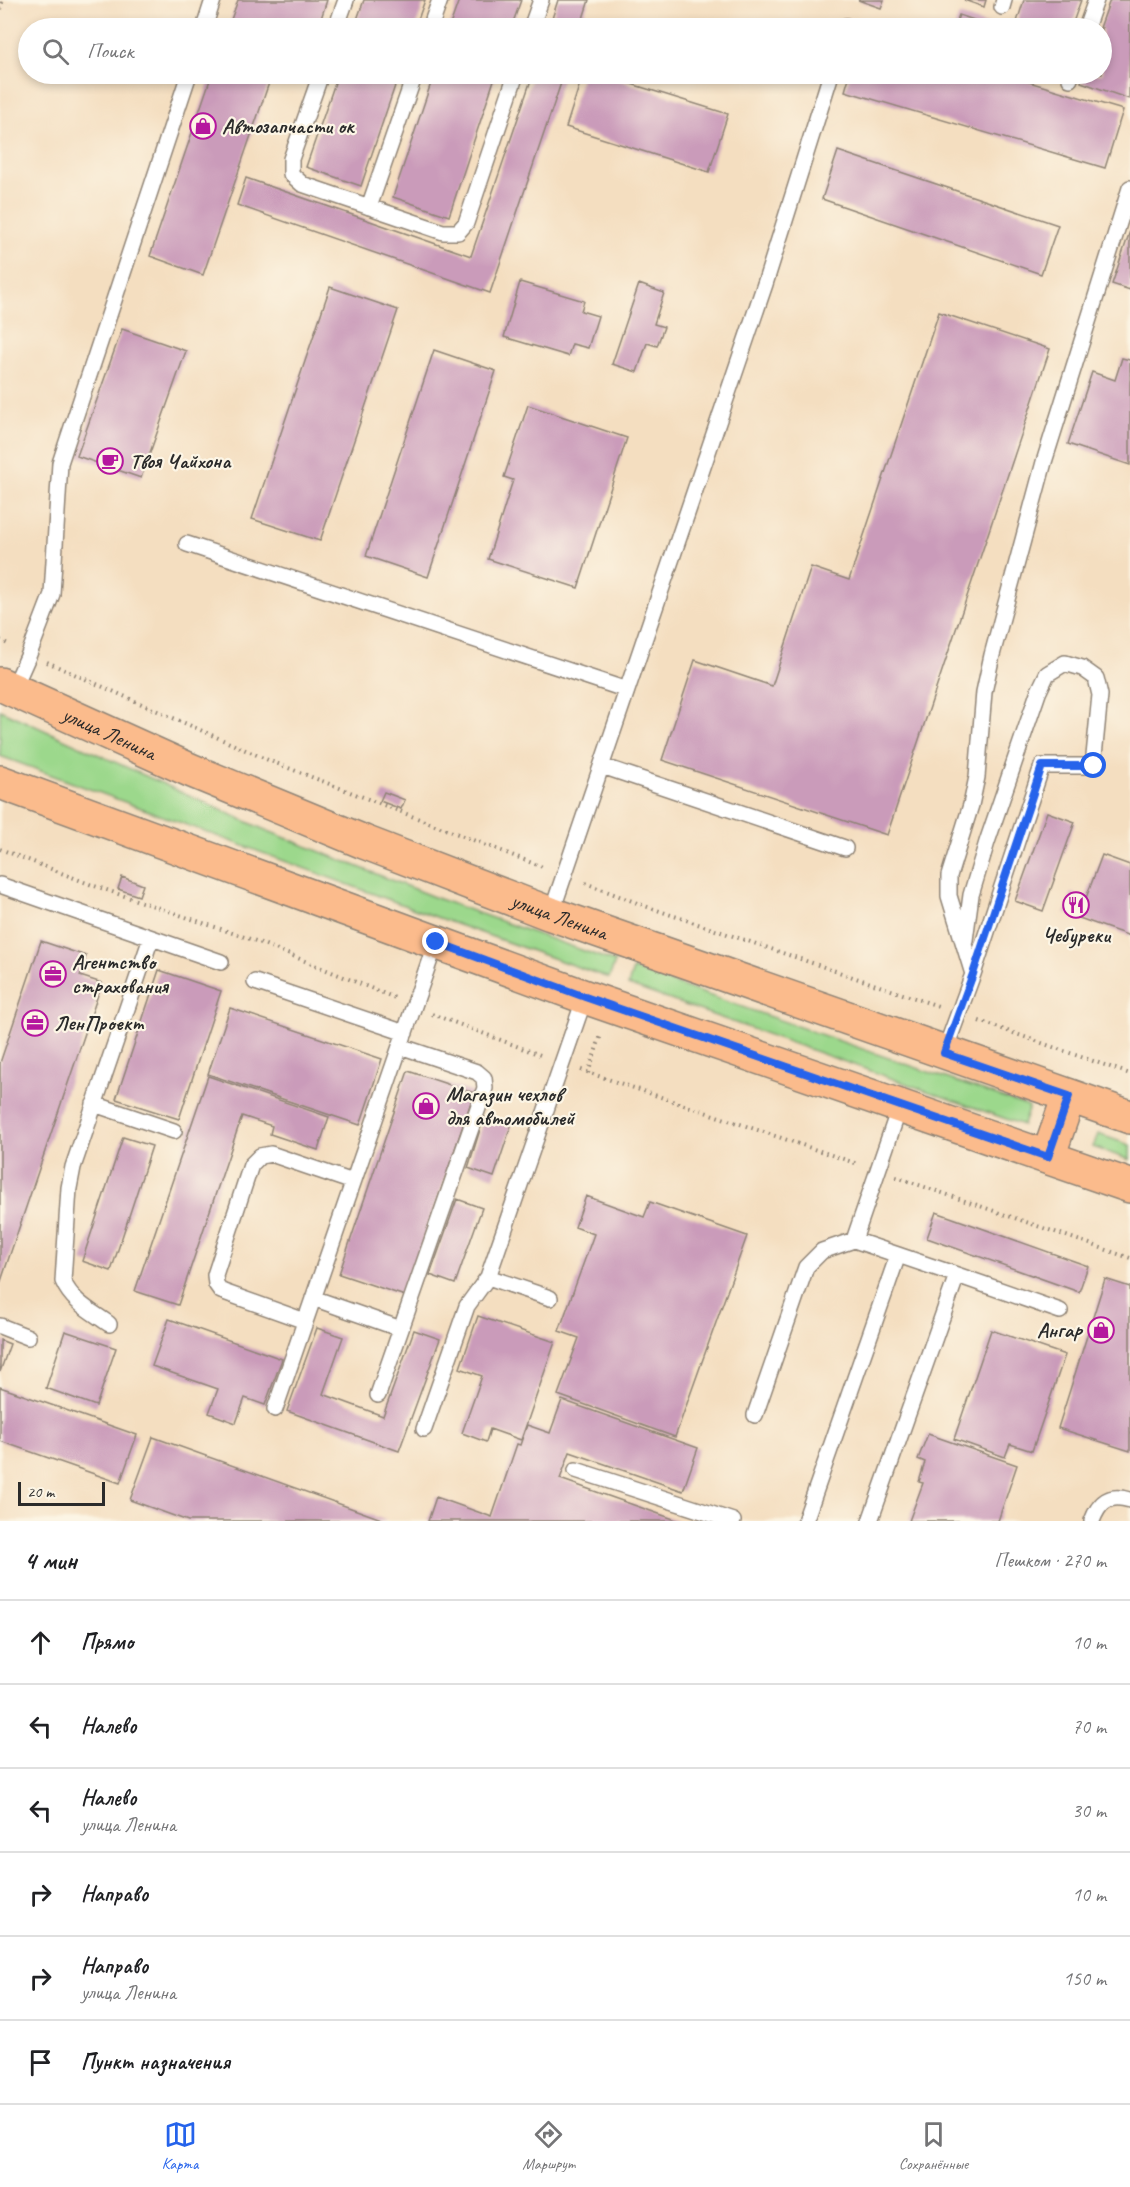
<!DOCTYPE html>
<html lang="ru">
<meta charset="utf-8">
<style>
:root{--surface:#fff;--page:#f2f2f2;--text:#202124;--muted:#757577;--line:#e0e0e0;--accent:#2563eb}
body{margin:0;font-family:Caveat,sans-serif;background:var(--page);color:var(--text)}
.scale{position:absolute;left:18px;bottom:15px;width:87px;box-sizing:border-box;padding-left:6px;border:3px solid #2b2b2b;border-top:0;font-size:16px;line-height:21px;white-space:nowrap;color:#2b2b2b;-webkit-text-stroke:4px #fcf5e5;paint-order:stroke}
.stop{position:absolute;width:18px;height:18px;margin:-14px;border:4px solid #2563eb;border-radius:50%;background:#fff}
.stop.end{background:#2563eb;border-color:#fff;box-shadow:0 2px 6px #0008}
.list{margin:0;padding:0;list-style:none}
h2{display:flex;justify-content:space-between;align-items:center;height:78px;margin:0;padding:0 24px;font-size:26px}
h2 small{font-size:20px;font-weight:400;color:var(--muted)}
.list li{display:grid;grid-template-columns:39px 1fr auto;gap:18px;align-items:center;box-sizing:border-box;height:84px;padding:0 24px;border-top:2px solid var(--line)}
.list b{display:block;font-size:22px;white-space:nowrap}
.list p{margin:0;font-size:20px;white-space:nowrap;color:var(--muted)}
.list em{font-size:20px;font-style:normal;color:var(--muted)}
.icon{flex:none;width:33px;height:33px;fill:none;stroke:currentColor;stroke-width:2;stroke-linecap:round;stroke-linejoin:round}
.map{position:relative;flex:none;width:1130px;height:1521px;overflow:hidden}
.search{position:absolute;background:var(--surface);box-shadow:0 3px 9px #0003;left:18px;right:18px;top:18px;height:66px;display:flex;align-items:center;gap:15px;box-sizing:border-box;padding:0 21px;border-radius:33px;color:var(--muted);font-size:22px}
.sheet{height:582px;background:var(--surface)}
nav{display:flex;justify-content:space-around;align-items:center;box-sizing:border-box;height:84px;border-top:2px solid var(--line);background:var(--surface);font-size:16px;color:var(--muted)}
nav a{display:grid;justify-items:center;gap:3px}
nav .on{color:var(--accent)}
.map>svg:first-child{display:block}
.green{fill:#9cd88c;stroke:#64825c;stroke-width:1.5}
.building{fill:#ca9bba}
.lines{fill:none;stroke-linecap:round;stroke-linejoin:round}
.lane-casing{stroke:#908476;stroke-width:18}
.primary-casing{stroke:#908476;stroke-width:36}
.path{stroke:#908476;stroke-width:4;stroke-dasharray:1.5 4.5;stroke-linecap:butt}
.lane{stroke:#fff;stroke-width:15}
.primary{stroke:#fbbb8c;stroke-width:33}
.route{stroke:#2563eb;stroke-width:8}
.labels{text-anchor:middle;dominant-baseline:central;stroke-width:4.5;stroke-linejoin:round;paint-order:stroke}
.poi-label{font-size:21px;font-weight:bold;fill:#2b2b2b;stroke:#fcf5e5;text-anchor:start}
.street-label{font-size:21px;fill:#2b2b2b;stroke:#fcf5e5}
</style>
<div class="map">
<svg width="1130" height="1521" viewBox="0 0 1130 1521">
<rect width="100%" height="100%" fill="#fcf5e5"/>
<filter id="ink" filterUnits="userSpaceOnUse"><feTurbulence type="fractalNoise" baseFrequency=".0167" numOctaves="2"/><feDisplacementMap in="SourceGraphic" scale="12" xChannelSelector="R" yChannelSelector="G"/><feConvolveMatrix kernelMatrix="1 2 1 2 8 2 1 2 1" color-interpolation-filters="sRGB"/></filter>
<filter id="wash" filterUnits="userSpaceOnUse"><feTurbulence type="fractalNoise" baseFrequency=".008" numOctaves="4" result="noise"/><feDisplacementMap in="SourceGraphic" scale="24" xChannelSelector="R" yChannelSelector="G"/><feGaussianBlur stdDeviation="1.35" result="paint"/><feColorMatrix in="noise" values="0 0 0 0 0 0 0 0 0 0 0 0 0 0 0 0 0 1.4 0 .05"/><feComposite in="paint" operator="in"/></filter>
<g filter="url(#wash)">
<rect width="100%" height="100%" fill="#f4dec0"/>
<path class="green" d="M0 710 263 829 439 899 615 962 609 978 436 917 0 756Z
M633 969 1029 1107 1023 1125 628 985Z
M1098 1134 1130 1145V1160L1093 1147Z"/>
<g id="blocks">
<path class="building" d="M238 0H327L318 28 290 19 287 28H228Z
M364 0H425L415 28H354Z
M459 0H521L511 28H449Z
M558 0H589L580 28H549Z
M858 0H884L881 8Z
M964 0H986L984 7Z
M1024 0H1081L1071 28H1015Z
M1110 0H1130L1129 99 1081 82 1084 74H1102V28H1100Z
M959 15 998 28H954Z
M212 74H272L203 275 150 256Z
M338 74H399L361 186 306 167Z
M434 74H496L449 216 393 197Z
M533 74H564L490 293 237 205 246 178 471 256Z
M583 74H599L728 114 709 172 566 127Z
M850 74H1002L1123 110 1105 168 845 91Z
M838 151 1058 225 1041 274 822 199Z
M1130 231V290L1112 284Z
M520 282 584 301 581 311 598 316 588 348 572 344 568 356 504 337Z
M639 284 664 293 654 324 664 327 657 346 647 343 637 372 612 364Z
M330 287 398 310 320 541 252 519Z
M939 312 1050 349 887 835 662 760 695 660 772 686 811 567 849 580Z
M122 329 186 351 141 478 77 456Z
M434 350 496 371 428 577 366 556Z
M1122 358 1130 360V465L1068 444 1092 372 1115 380Z
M528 405 627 438 578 588 488 559 513 480 504 477Z
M384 792 405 800 401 809 380 801Z
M1047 812 1075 822 1043 911 1015 901Z
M1102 855 1130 865V936L1065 913 1072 893 1086 898Z
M122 877 143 885 139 896 118 889Z
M41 941 86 956 80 976 102 983 0 1284V1063Z
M159 970 221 991 179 1119 116 1099Z
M230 1008 382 1059 360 1125 208 1074Z
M408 1071 474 1093 405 1296 339 1274Z
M208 1076 329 1117 318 1150 270 1134 272 1126 242 1116 178 1305 135 1291Z
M484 1117 511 1126 494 1177 468 1168Z
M123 1137 152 1146 111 1271 82 1261Z
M586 1196 644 1217 650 1202 747 1236 675 1437 558 1395 579 1338 559 1331 594 1234 575 1227Z
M457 1199 482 1208 455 1284 430 1275Z
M936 1212 1088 1266 1079 1292 927 1238Z
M1105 1279 1130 1287V1451L1058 1428Z
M478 1316 555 1342 521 1440 490 1429 486 1442 462 1433 482 1376 460 1368Z
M169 1319 282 1359 265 1405 245 1398 236 1423 209 1413 218 1389 152 1366Z
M317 1328 343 1337 323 1394 383 1416 414 1330 440 1339 399 1451 287 1411Z
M991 1330 1065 1355 1032 1451 1010 1444 1005 1457 954 1439Z
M65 1331 116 1348 96 1406 46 1388Z
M0 1340 10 1344 0 1372Z
M0 1387 137 1435 120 1483 0 1441Z
M562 1400 698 1448 683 1491 570 1452 560 1479 679 1521H428L436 1497 492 1517 517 1444 520 1445 527 1425 550 1433Z
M928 1434 1017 1465 998 1521H909L923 1483 919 1482 925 1462 918 1459Z
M153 1437 387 1521H188L130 1500Z"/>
</g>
</g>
<g filter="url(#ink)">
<use href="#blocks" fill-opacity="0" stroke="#908476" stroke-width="1.5"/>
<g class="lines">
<g class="lane-casing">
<path id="lane" d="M1002 7 1004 0
M204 28 213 0
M336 28 346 0
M430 28 440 0
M531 28 541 0
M845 28 846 26
M1086 28 1096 0
M321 74 291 159V174L302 184 443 232H458L466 223 516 74
M1070 79 1071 74
M369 207 415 74
M187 544 627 690
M13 690 29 654 52 594 60 463 189 74
M602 766 845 848
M0 885 221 962
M551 914 765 284 831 74
M973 974 949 896V876L971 805 977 777 984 692 992 655 1044 462 1130 188
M255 982 405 1033
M944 1053 973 974 1042 766H1093L1100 695 1096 678 1082 668 1065 663 1047 674 1038 693 987 842 971 895 965 940
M94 1104 174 1131
M854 1240 957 1275 870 1521
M957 1275 1060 1311
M488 1277 550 1298
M313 1298 401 1329
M305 1321 221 1291 216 1284 215 1275 251 1165 260 1156 271 1154 353 1182
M109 1324C91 1311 72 1302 63 1281L69 1188 73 1167 151 938
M0 1326 28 1337
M378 1395 485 1088 484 1078 477 1072 400 1046
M275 1409 436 942
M755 1415 806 1267 822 1251 854 1240 900 1106
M424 1429 467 1306 488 1277 585 997
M576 1470 733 1521
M805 1521 898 1255
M1092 1521C1099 1502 1109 1493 1130 1500"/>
</g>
<g class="primary-casing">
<g id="primary">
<path id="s1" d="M0 684 190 770 364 842 551 914 1130 1117"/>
<path d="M0 782 585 997 1130 1186"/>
<path d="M1048 1157 1069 1096"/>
</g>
</g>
<path class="path" d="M0 9 3 0
M0 640 10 645
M47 662 268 760 545 868
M0 849 92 885 256 941 395 998
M585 883 645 906 938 1006
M432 1014 543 1056
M979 1021 1130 1074
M581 1070 858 1164
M588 1073 601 1035
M896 1177 1130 1258"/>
<use href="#lane" class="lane"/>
<use href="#primary" class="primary"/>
</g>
</g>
<g class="lines" filter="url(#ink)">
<path class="route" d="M436 942 585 997 1048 1157 1069 1096 944 1053 973 974 1042 766H1094"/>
</g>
<defs>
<g id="shop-ring" transform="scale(1.35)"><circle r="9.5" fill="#fcf5e5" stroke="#b5179e" stroke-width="1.5"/><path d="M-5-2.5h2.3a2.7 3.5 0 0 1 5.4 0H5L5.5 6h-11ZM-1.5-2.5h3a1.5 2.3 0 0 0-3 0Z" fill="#b5179e"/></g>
<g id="cafe-ring" transform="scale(1.35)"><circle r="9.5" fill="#fcf5e5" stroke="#b5179e" stroke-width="1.5"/><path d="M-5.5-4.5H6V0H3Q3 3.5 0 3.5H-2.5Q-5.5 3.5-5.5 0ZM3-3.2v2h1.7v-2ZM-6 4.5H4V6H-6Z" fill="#b5179e"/></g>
<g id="restaurant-ring" transform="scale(1.35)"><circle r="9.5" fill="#fcf5e5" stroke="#b5179e" stroke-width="1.5"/><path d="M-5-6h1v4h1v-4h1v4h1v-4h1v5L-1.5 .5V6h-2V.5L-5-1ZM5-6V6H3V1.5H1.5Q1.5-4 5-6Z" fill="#b5179e"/></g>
<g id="office-ring" transform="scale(1.35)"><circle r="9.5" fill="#fcf5e5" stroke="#b5179e" stroke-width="1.5"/><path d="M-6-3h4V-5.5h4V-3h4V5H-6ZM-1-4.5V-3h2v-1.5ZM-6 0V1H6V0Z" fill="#b5179e"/></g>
</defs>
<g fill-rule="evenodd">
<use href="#shop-ring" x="203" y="126"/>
<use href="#cafe-ring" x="110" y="461"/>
<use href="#restaurant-ring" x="1076" y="905"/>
<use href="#office-ring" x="53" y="974"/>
<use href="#office-ring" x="35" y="1023"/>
<use href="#shop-ring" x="426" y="1106"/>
<use href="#shop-ring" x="1101" y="1330"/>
</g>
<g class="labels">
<g class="poi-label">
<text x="222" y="126">Автозапчасти ок</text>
<text x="130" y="461">Твоя Чайхона</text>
<text x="1076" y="935" text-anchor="middle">Чебуреки</text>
<text x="72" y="962">Агентство<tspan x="72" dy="24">страхования</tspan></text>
<text x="54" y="1023">ЛенПроект</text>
<text x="446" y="1094">Магазин чехлов<tspan x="446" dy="24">для автомобилей</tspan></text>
<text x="1082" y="1330" text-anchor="end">Ангар</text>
</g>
<g class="street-label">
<text stroke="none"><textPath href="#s1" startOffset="120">улица Ленина</textPath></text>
<text stroke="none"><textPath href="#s1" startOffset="606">улица Ленина</textPath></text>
</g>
</g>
</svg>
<div class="scale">20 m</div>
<div class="stop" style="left:1094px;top:766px"></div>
<div class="stop end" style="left:436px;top:942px"></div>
<div class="search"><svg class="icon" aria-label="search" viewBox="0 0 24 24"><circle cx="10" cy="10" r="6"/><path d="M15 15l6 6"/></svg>Поиск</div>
</div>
<section class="sheet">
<h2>4 мин<small>Пешком · 270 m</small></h2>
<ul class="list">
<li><svg class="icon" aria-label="ahead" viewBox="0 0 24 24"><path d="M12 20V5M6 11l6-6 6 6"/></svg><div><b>Прямо</b></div><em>10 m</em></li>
<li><svg class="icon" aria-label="left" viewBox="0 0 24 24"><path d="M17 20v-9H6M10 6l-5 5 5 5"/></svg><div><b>Налево</b></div><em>70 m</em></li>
<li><svg class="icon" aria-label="left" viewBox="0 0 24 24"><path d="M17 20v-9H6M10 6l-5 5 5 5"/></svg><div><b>Налево</b><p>улица Ленина</p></div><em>30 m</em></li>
<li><svg class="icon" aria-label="right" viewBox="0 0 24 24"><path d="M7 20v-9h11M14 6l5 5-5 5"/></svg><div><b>Направо</b></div><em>10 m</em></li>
<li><svg class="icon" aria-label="right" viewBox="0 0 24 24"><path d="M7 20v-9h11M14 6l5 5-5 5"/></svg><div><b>Направо</b><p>улица Ленина</p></div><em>150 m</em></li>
<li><svg class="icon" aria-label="arrive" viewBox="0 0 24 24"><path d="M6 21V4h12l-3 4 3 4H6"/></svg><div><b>Пункт назначения</b></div></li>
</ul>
</section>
<nav>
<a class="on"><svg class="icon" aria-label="map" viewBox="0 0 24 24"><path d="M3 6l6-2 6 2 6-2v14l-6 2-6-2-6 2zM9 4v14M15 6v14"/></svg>Карта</a>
<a><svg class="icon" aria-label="directions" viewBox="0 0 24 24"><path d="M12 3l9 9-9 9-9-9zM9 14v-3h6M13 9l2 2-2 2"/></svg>Маршрут</a>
<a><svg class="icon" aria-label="saved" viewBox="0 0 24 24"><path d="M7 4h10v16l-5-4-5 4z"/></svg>Сохранённые</a>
</nav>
